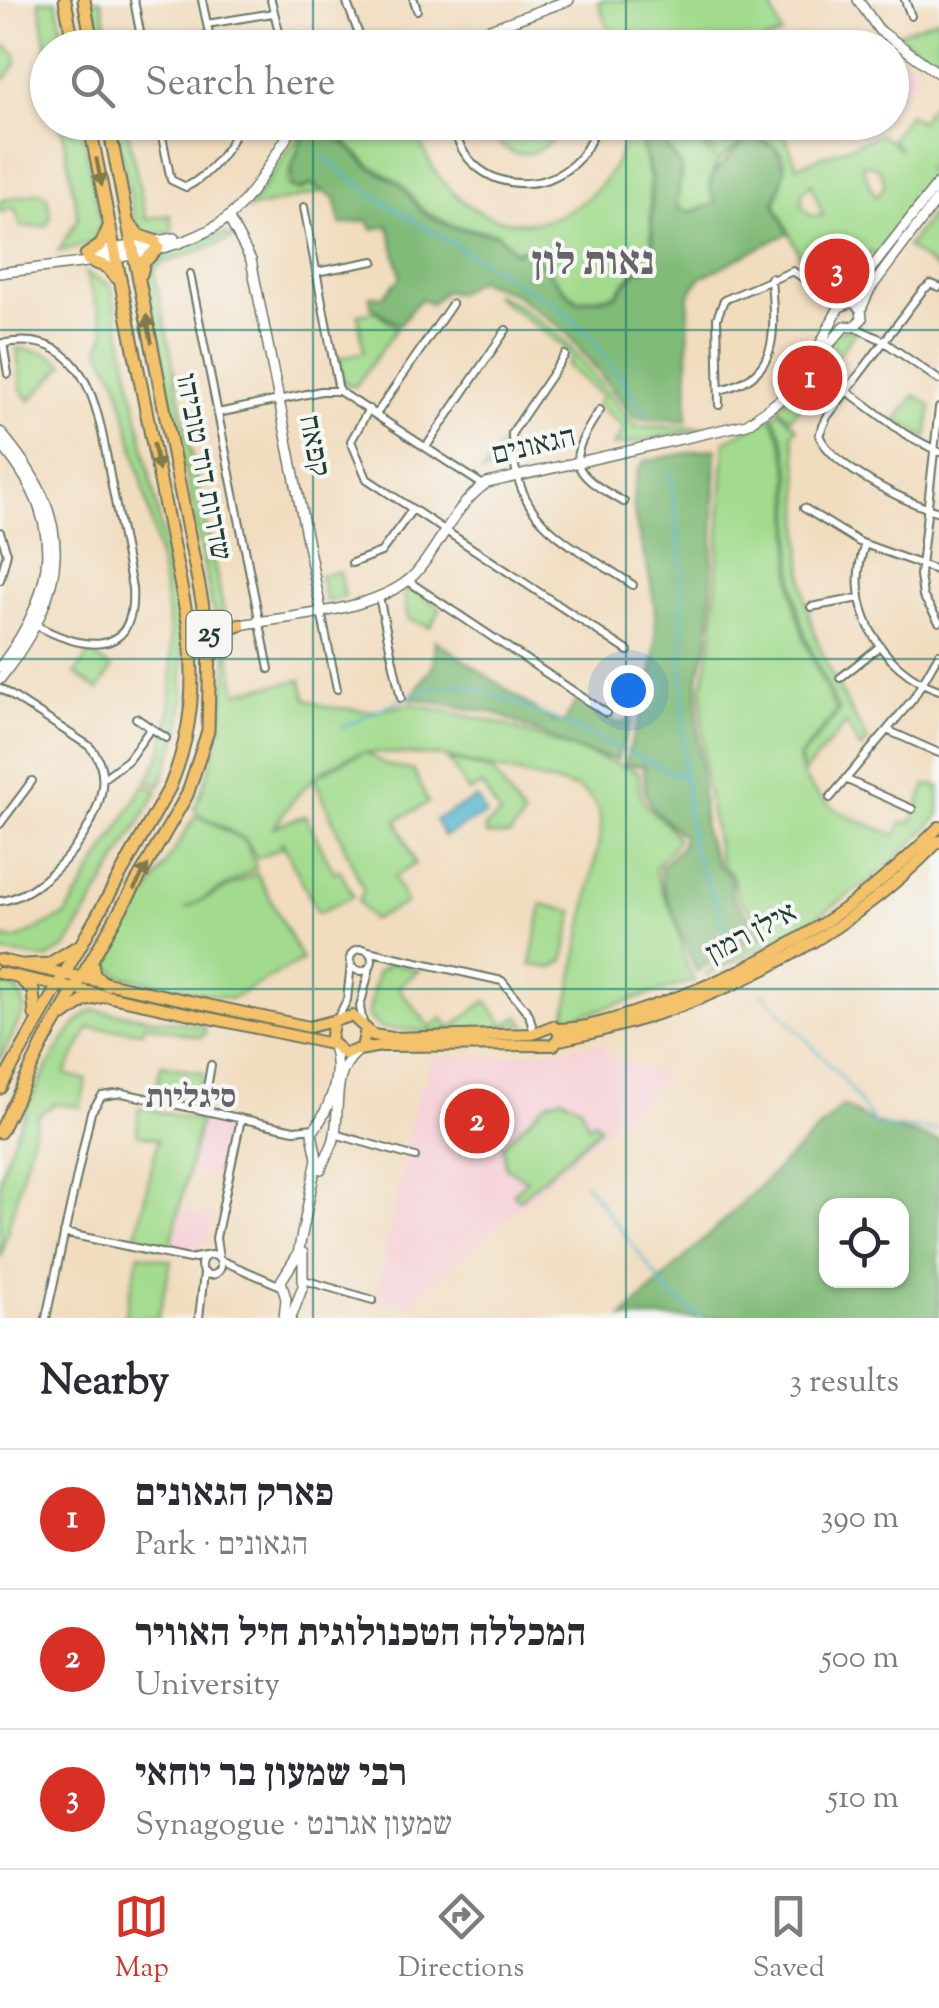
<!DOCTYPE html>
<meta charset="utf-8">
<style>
:root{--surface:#fff;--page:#f2f2f3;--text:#2b2b33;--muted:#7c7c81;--line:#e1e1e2;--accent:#d93025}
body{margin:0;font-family:"Sorts Mill Goudy","Frank Ruhl Libre",serif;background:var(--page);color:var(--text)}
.controls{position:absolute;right:30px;bottom:30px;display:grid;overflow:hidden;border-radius:20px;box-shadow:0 2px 8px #0004}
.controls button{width:90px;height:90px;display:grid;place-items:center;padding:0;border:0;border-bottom:2px solid var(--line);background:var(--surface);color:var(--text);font:50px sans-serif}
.you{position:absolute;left:628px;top:690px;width:35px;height:35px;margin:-25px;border:8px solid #fff;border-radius:50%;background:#1a73e8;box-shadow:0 0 0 15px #1a73e833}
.badge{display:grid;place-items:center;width:65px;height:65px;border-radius:50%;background:var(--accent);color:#fff;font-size:32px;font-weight:700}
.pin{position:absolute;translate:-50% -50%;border:5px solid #fff;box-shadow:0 2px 10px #0006}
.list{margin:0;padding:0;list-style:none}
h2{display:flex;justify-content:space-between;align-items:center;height:130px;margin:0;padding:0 40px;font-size:42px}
h2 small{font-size:32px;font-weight:400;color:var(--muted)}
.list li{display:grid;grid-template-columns:65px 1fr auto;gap:30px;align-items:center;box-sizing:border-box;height:140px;padding:0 40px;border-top:2px solid var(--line)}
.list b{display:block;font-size:38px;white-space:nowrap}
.list p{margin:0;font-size:32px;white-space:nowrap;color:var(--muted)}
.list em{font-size:32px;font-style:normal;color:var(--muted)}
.icon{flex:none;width:55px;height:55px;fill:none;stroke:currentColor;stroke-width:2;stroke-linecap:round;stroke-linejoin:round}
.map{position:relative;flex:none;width:939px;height:1318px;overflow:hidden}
.search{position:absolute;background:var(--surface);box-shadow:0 2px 8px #0004;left:30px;right:30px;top:30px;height:110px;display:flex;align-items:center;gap:25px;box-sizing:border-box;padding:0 35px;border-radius:55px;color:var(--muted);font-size:38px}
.sheet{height:550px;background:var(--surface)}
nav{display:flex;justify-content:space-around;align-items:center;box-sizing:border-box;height:140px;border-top:2px solid var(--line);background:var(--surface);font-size:28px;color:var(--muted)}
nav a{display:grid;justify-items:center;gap:5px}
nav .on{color:var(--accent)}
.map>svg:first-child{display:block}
.built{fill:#f6cfd6}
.green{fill:#a2db8d;stroke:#608c60;stroke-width:2.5;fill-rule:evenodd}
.forest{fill:#81bb78;stroke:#507c56;stroke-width:2.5;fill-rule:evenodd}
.water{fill:#51b7d0;stroke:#387a82;stroke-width:2.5}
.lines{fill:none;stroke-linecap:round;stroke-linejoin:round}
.stream{stroke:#51b7d0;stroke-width:2.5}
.minor-casing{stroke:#687564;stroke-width:10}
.tertiary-casing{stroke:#687564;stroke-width:12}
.primary-casing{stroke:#687564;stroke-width:14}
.trunk-casing{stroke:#687564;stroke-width:15}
.minor{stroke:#fff;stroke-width:6}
.tertiary{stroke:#fff;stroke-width:9}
.primary{stroke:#f4c26a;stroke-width:10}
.trunk{stroke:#f4c26a;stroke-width:11}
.oneway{fill:#7f794c}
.grid{fill:none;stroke:#0f766e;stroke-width:2.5;stroke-opacity:0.55}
.labels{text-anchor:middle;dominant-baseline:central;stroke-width:8;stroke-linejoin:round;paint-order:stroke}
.shield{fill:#f6f6f2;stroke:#60746d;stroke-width:2.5}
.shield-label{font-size:28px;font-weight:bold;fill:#1f3d34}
.street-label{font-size:30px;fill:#1f3d34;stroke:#f6f6f2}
.neighbourhood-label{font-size:32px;font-weight:bold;fill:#64646a;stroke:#f6f6f2}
.district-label{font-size:40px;font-weight:bold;fill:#64646a;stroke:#f6f6f2}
</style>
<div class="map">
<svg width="939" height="1318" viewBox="0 0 939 1318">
<rect width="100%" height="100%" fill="#f6f6f2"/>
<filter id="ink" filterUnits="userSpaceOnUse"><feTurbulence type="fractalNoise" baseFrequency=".01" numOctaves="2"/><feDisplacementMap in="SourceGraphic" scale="20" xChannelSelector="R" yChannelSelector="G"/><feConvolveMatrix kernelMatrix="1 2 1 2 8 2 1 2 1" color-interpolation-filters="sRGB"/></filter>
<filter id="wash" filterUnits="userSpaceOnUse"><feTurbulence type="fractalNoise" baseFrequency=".0048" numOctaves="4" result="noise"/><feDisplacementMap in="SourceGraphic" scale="40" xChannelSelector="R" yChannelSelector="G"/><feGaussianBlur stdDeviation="2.25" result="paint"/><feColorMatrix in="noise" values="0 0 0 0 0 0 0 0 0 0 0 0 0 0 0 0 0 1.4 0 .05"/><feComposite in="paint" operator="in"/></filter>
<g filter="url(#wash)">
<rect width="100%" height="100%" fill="#f1dcbe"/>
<path class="built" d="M870 30 888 47H822Z
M892 50 913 65 918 76 892 109Z
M602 1044 608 1056 667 1076 405 1308 376 1297 419 1085H424L431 1057H505Z
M202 1119 229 1129 220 1179 190 1172Z
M182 1209 213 1216 207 1241 199 1251 173 1248Z"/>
<path class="green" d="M39 0H56L66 47 47 49Z
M91 0H101L111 47H100Z
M603 0H768L782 34 752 47H615L598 2Z
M939 18V63L896 34Z
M6 46 16 55 17 62 6 78 0 74V47Z
M939 94V151L926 169 933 175 877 253 803 263 776 204C786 162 797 154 751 134L717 162 709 185 716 203 689 212 677 207 682 166 666 147V123H682L714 159 685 123H696L716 152 698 123H758L727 145 762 123H791L786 138 797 166 880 135 900 149 891 139 908 114 920 121ZM862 165 875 166 883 175 884 187 875 197ZM811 183 823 215V216L810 215 802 206V193Z
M61 123H81L101 223 93 242 58 252 78 218Z
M115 123H126L146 219 170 215 173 232 150 235 136 225Z
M307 123 287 181 290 188 301 191 311 185 322 192 249 209Z
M343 123H413C421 144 429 167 445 184 512 260 613 215 629 123H635L649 176 652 265 635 270 615 294 580 300C555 287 548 260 525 248L516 251 497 233 453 226 423 210 400 183 370 165 340 137Z
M528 123H563C552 151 512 169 494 136Z
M40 192 47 197 51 218 46 226 21 227 15 208 0 212V201Z
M939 204V271L907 247Z
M224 233 233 238 161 264 154 272 225 617 218 616 212 606 148 281C152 247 197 243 224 233Z
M85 273 111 285 179 617 184 697 181 727 160 786 147 781C208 693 140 483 118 382L99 348 106 331Z
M492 294 513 302 560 336 635 426 713 428 613 446 625 428 597 405 602 396 567 366 571 360 563 346Z
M376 311 397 328 355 387 343 382 339 358 364 352 358 314Z
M858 328 791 418 778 407 836 331Z
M17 348 45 353 65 364 30 401 21 389Z
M915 395 931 406 927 438 896 420Z
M779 411 797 428 792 434C806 491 796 544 806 601 815 650 844 698 868 742L861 749 846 724 803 774 800 759 839 712C824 677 804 641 797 604 784 542 806 473 773 415Z
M771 417C803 472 783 542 794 602 801 640 821 677 836 712L798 759C806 804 856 820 896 835L902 822H912L926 785 939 786V815C874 889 793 935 705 975L771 932 737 897 732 875 720 863 704 772 702 688 713 637 725 441Z
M506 436 511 466 482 473Z
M339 572 344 597 326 601 320 575Z
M411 588 441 609 430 627 408 619 404 594Z
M227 641 237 692 301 680 306 699 326 707 372 711 411 704 496 722 639 772C637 818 662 809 678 840L655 868C658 889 669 901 675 920 683 945 680 954 694 981L565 1020 601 830C600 808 596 799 577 788L443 756 365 752 387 765 414 771 428 803 397 820 415 864 394 877 406 903 372 920 358 901 364 891 314 777 364 752C322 763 297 791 274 827L305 815 334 872 340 870 353 896 318 913 281 840 283 847 257 859 246 840 194 810C220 750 226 707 227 641Z
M90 653 112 669 98 690 75 674Z
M448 760 492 770 524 817 510 835H487L485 827 500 815 482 785 469 792Z
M145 784 158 791 67 947 46 959 0 952V937L15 940 66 915Z
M196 815 246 842 256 868 185 909 257 873 302 960 231 999 118 975 106 962Z
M542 904 574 912 564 960 553 968 531 965Z
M391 963 419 970 398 987 430 1027 443 1018 451 1028 486 1001 505 1025 519 1016 526 1025 433 1032 380 1028 368 1016 377 972Z
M0 983 18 990 25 1008 0 1061Z
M94 1010 204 1026 205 1034 200 1037 144 1024 142 1031 89 1028 65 1074 87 1080 80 1107 55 1104 38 1115 0 1259C0 1234 0 1207 0 1182 4 1149 64 1018 94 1010Z
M161 1065 203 1073 198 1098 156 1090Z
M561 1097 581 1106 588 1126 594 1121 600 1128 519 1200 513 1193 527 1180 506 1168 503 1145 546 1103Z
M139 1107 200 1121 170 1249 135 1240 158 1140 137 1134Z
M139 1254 171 1261 158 1318H124Z"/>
<path class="forest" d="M309 123H341L338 137 369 167 399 184 422 212 453 228 497 235 516 253 525 249C547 262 555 289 579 302L616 296 637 271 654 266 651 176 637 123H665L666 147 681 166 677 208 689 213 716 203 710 190 712 174 750 136 775 147 785 169 774 204 788 233 700 278 689 295 687 421 635 418 566 332 515 294 478 280 456 294 445 290 431 304 420 299 399 325 371 306 370 296H383L401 277 389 226 372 229 368 220 341 225 335 198 312 184 299 190 292 187V166Z
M716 448 711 607 709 639 698 677V727L704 830 717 865 730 876 732 898 764 933 696 971 663 887 660 868 682 846 683 836 652 808 645 792 644 766 624 765C647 692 667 655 649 575 641 538 621 494 644 461Z
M435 640 552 721 564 723 577 700 619 724 633 717 617 760 577 750 495 713 410 698 433 666Z
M843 1106 874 1123 939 1141V1318H622ZM826 1206H902V1280H826Z"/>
<path class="water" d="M477 798 486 814 444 836 435 820Z"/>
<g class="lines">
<path class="stream" d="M323 157 383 202 558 307 591 336 647 415
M671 471 682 570 683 766 692 848 733 945
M341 728C377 711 416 689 456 685 482 682 646 761 682 777
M762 992 844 1080 877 1127 939 1130
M585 1183 670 1294 701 1318"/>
</g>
</g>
<g filter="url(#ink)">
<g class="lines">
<g class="minor-casing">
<path id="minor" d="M134 0 143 48
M202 0 212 48
M271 0 283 48
M346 0 364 48
M414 0 417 10
M905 0 911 16
M207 24 273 13
M495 27 501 48
M574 36 579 48
M159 122 171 180 186 187C205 178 237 145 236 122
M453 122C465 204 581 203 596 122
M304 207 339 391
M316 272 374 261
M190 274 269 669
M939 287 931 284 923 290 827 417 819 435C832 467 907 503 939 512
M854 327 880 339 939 380
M3 343 8 374
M0 344C91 325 99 417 111 481 118 516 125 552 132 588 137 664 77 648 32 623
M565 355 512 433C512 525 566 540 633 585
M719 390C783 377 774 329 771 278
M847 391 905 434 939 452
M719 405 717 318 724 300 793 271 841 305
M939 408 920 575 923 596 939 622
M369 409 351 441 367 479 628 651
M600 410C565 462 569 472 624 502
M218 413 321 391H339L483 485
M377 413 452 304
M426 447 506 330
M804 508 859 542 939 571
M0 532 7 553 0 580
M865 544C843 605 880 670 939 690
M352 563 381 552 412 510
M408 581 606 713
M379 597 401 698
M811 607 860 598
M321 612 337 689
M840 678 879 647
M0 688 89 746C135 791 52 896 0 901
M136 718 166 738
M887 730 939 753
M105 777 128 760 151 728
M845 779 912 809
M830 798 913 699 939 654
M0 824 32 781
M350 960a11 11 0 1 1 22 0a11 11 0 1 1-22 0Z
M368 951 502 981 529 1014 534 1033
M337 1019 347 1000 351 964
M363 1023 360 1007 370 967
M203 1110 211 1065
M335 1134 415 1157
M64 1233 189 1259 205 1256
M201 1265a10 10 0 1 1 20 0a10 10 0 1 1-20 0Z
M219 1259 216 1238 241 1119
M220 1260 281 1286
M304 1280 373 1300
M46 1318 91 1112 102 1096 122 1093 294 1130 315 1128
M199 1318 204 1273"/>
</g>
<g class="tertiary-casing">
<path id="tertiary" d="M858 0 879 30 939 74
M438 48 569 0
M228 217 251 260 321 610
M91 253 174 238
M0 273C66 263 187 260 235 211 260 186 276 151 297 122
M845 302 939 182
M861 309 870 289 939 197
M821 343 839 307 853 302 861 309 862 319 853 327 845 326
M0 432C77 521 70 588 0 679
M0 443C66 520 59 589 0 667
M240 625C289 616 380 611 415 574 441 545 454 505 487 483L747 424 784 397 845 326
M321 1169C324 1158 332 1149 334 1139 341 1110 330 1074 357 1052
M284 1318 286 1299 281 1281 298 1254 317 1159 312 1133C329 1110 343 1076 333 1046
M291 1318 303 1286V1253"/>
</g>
<g class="primary-casing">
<path id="primary" d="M0 960 309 1027 352 1016 373 1035 393 1038 532 1034 553 1026 561 1034 554 1045 381 1046 359 1050
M0 973 331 1044
M333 1024 330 1041 345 1054 362 1048 366 1029
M558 1029C586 1029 615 1019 641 1010 754 973 856 913 939 827
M560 1040C702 1011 838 946 939 841"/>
</g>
<g class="trunk-casing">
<path id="trunk" d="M65 0 74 48
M84 0 93 48
M130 225 140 236 155 241
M86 255 101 245 109 227
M88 260 107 267 117 278
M141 274 144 262 158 248
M214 654 225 631 240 625
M92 962 94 975 107 985
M24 965 49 964 75 948
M18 977 33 990 35 1015
M64 1015 84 1001 104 996
M0 1088 170 787C193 731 196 681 188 622L89 122
M0 1132 44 1042 187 795 208 731 210 642 108 122"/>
</g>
<use href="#minor" class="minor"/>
<use href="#tertiary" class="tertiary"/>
<use href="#primary" class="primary"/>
<use href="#trunk" class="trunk"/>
</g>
<defs><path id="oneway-solid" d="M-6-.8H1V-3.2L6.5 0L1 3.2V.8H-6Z" transform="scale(2.5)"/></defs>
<g class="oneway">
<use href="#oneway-solid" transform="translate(99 172) rotate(79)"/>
<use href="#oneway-solid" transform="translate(149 329) rotate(-101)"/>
<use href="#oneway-solid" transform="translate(156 457) rotate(79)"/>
<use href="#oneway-solid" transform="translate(141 877) rotate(-60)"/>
</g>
</g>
<path class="grid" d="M313 0V48M626 0V48M313 122V1318M626 122V1318M0 330H939M0 659H939M0 989H939"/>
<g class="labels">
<rect class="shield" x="186.5" y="611" width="45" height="46" rx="8"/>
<g class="shield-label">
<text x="209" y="634">25</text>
</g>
<g class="street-label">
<text transform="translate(313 446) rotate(79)">קפאח</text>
<text transform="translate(534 447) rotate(-13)">הגאונים</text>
<text transform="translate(202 467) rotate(79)">שדרות דוד טוביהו</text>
<text transform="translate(752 934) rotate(-28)">אילן רמון</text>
</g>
<g class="neighbourhood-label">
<text x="191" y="1099">סיגליות</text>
</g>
<g class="district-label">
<text x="593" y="264">נאות לון</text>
</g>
</g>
</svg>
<div class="controls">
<button><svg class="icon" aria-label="locate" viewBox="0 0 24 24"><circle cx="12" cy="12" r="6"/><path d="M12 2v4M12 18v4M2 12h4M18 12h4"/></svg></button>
</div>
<div class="you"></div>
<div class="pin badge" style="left:810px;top:378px">1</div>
<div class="pin badge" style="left:477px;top:1121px">2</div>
<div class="pin badge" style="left:837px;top:271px">3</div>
<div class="search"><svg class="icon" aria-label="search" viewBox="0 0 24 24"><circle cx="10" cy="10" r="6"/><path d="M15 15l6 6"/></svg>Search here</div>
</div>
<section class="sheet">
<h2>Nearby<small>3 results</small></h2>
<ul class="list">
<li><span class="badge">1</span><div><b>פארק הגאונים</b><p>Park · הגאונים</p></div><em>390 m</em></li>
<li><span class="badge">2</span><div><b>המכללה הטכנולוגית חיל האוויר</b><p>University</p></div><em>500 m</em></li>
<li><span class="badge">3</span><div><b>רבי שמעון בר יוחאי</b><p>Synagogue · שמעון אגרנט</p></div><em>510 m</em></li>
</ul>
</section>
<nav>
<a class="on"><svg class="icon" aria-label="map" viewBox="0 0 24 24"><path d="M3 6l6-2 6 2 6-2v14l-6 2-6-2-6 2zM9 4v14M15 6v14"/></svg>Map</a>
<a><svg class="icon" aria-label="directions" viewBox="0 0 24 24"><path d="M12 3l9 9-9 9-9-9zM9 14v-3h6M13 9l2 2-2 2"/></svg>Directions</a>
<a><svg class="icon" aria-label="saved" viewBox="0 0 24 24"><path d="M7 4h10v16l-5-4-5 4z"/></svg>Saved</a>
</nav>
